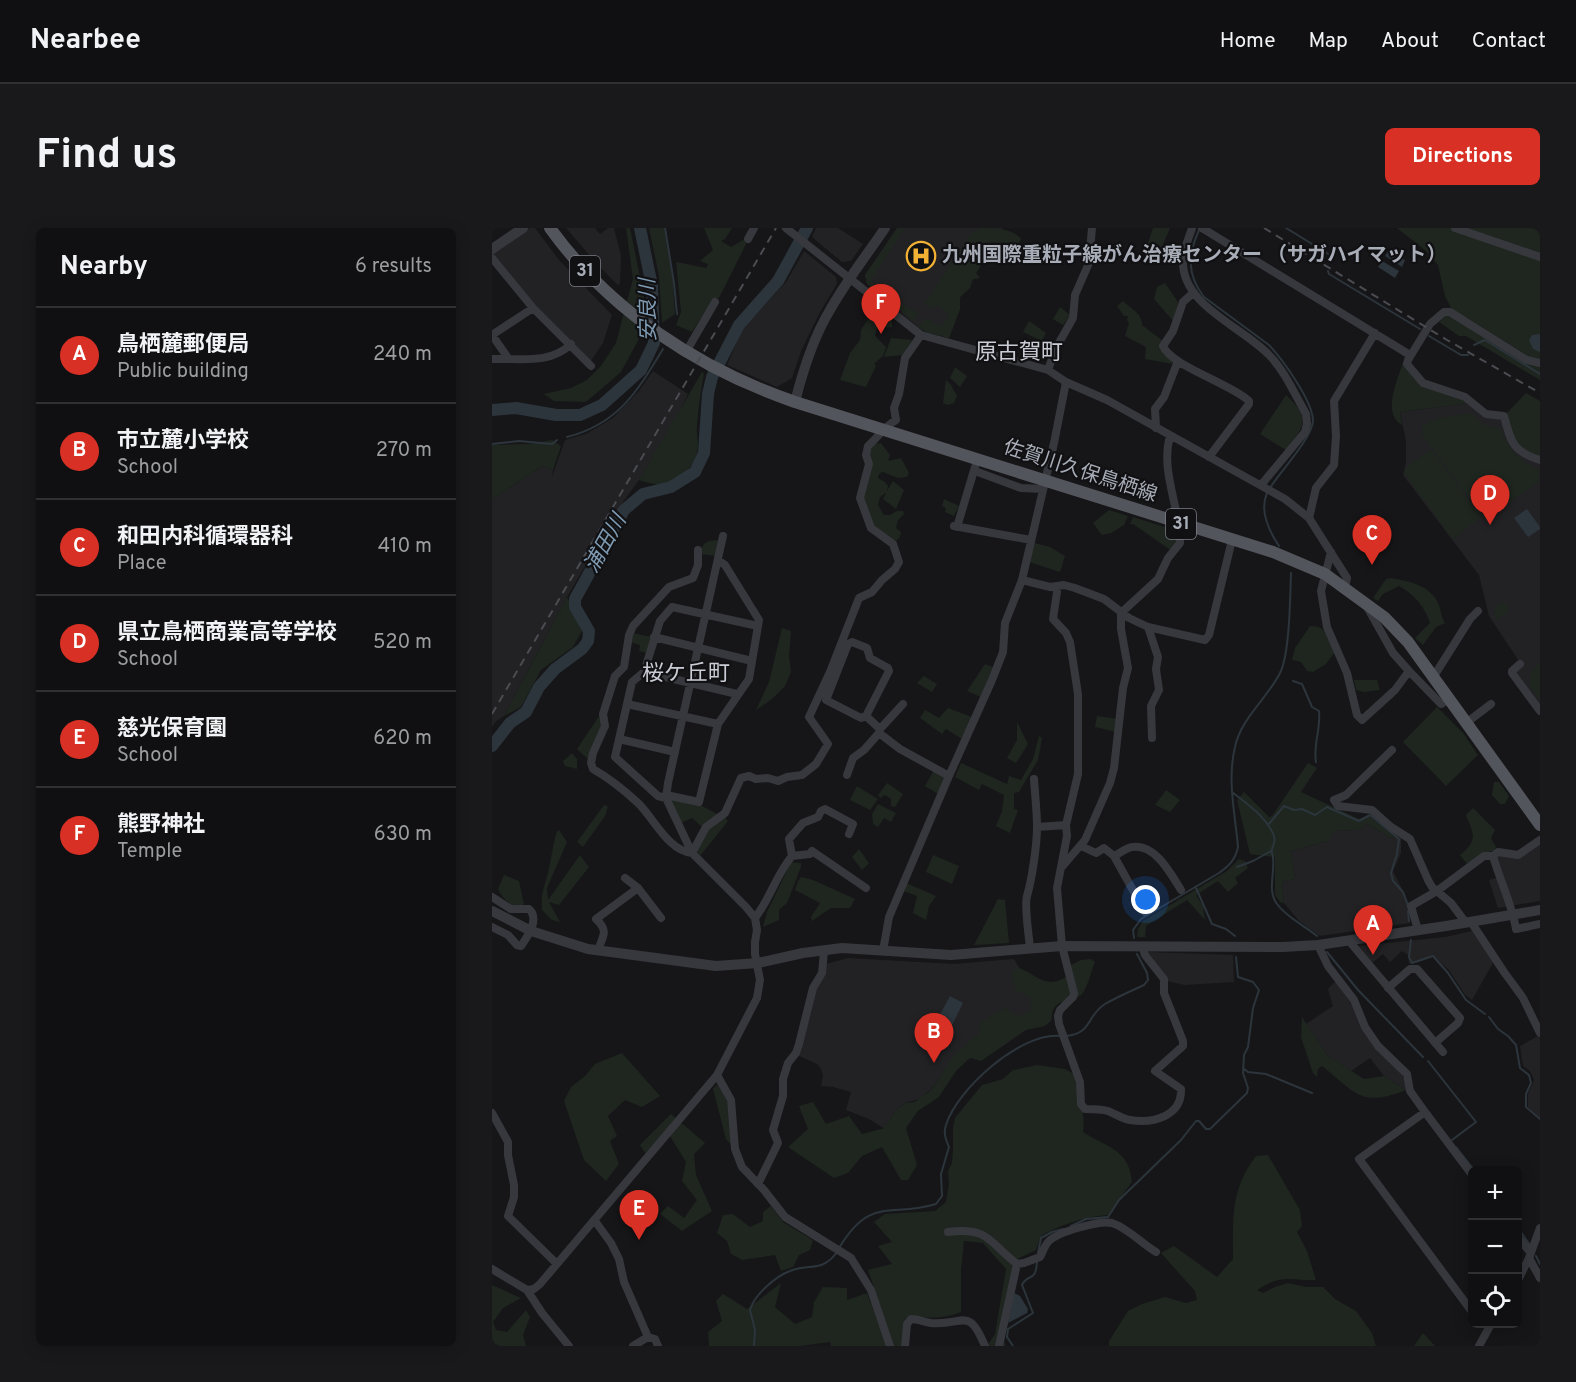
<!DOCTYPE html>
<meta charset="utf-8">
<style>
:root{--surface:#101012;--page:#19191b;--text:#f1f3f6;--muted:#9c9d9f;--line:#303032;--accent:#d93025}
body{margin:0;font-family:Overpass,"Noto Sans JP",sans-serif;background:var(--page);color:var(--text)}
.controls{position:absolute;right:18px;bottom:18px;display:grid;overflow:hidden;border-radius:9px;box-shadow:0 3px 15px #0003}
.controls button{width:54px;height:54px;display:grid;place-items:center;padding:0;border:0;border-bottom:2px solid var(--line);background:var(--surface);color:var(--text);font:30px sans-serif}
.you{position:absolute;left:654px;top:672px;width:21px;height:21px;margin:-15px;border:4px solid #fff;border-radius:50%;background:#1a73e8;box-shadow:0 0 0 9px #1a73e833}
.badge{display:grid;place-items:center;width:39px;height:39px;border-radius:50%;background:var(--accent);color:#fff;font-size:20px;font-weight:700}
.pin{position:absolute;translate:-50% -50px;filter:drop-shadow(0 2px 3px #0008)}
.pin::after{content:'';position:absolute;top:32px;width:21px;height:18px;background:inherit;clip-path:polygon(0 0,100% 0,50% 100%)}
.list{margin:0;padding:0;list-style:none}
h2{display:flex;justify-content:space-between;align-items:center;height:78px;margin:0;padding:0 24px;font-size:26px}
h2 small{font-size:20px;font-weight:400;color:var(--muted)}
.list li{display:grid;grid-template-columns:39px 1fr auto;gap:18px;align-items:center;box-sizing:border-box;height:96px;padding:0 24px;border-top:2px solid var(--line)}
.list b{display:block;font-size:22px;white-space:nowrap}
.list p{margin:0;font-size:20px;white-space:nowrap;color:var(--muted)}
.list em{font-size:20px;font-style:normal;color:var(--muted)}
.icon{flex:none;width:33px;height:33px;fill:none;stroke:currentColor;stroke-width:2;stroke-linecap:round;stroke-linejoin:round}
.map{position:relative;flex:none;width:1048px;height:1118px;overflow:hidden;border-radius:9px}
header{display:flex;align-items:center;gap:36px;box-sizing:border-box;height:84px;padding:0 30px;background:var(--surface);border-bottom:2px solid var(--line)}
header strong{font-size:28px}
nav{display:flex;gap:33px;margin-inline-start:auto;font-size:21px}
.intro{display:flex;align-items:center;justify-content:space-between;box-sizing:border-box;height:144px;padding:0 36px}
h1{margin:0;font-size:42px}
.button{padding:15px 27px;border-radius:9px;background:var(--accent);color:#fff;font-size:21px;font-weight:700}
main{display:flex;gap:36px;padding:0 36px}
aside{flex:1;background:var(--surface);border-radius:9px;box-shadow:0 3px 15px #0003}
.map>svg:first-child{display:block}
.built{fill:#222225}
.green{fill:#1e261f}
.water{fill:#2c353c}
.lines{fill:none;stroke-linecap:round;stroke-linejoin:round}
.stream{stroke:#2c353c;stroke-width:2}
.river{stroke:#2c353c;stroke-width:12}
.minor{stroke:#37383d;stroke-width:8}
.tertiary{stroke:#37383d;stroke-width:10}
.primary{stroke:#53555c;stroke-width:12}
.rail{stroke:#4a4c52;stroke-width:2;stroke-dasharray:8 6;stroke-linecap:butt}
.labels{text-anchor:middle;dominant-baseline:central;stroke-width:4.5;stroke-linejoin:round;paint-order:stroke}
.shield{fill:#111113;stroke:#7b7e86;stroke-width:1.5}
.shield-label{font-size:18px;font-weight:bold;fill:#a8adb8}
.poi-label{font-size:20px;font-weight:bold;fill:#a8adb8;stroke:#111113;text-anchor:start}
.street-label{font-size:20px;fill:#a8adb8;stroke:#111113}
.water-label{font-size:21px;font-style:italic;fill:#7f9bb3;stroke:#111113}
.quarter-label{font-size:22px;fill:#c9ccd4;stroke:#111113}
</style>
<header>
<strong>Nearbee</strong>
<nav><a>Home</a><a>Map</a><a>About</a><a>Contact</a></nav>
</header>
<div class="intro"><h1>Find us</h1><a class="button">Directions</a></div>
<main>
<aside>
<h2>Nearby<small>6 results</small></h2>
<ul class="list">
<li><span class="badge">A</span><div><b>鳥栖麓郵便局</b><p>Public building</p></div><em>240 m</em></li>
<li><span class="badge">B</span><div><b>市立麓小学校</b><p>School</p></div><em>270 m</em></li>
<li><span class="badge">C</span><div><b>和田内科循環器科</b><p>Place</p></div><em>410 m</em></li>
<li><span class="badge">D</span><div><b>県立鳥栖商業高等学校</b><p>School</p></div><em>520 m</em></li>
<li><span class="badge">E</span><div><b>慈光保育園</b><p>School</p></div><em>620 m</em></li>
<li><span class="badge">F</span><div><b>熊野神社</b><p>Temple</p></div><em>630 m</em></li>
</ul>
</aside>
<div class="map">
<svg width="1048" height="1118" viewBox="0 0 1048 1118">
<rect width="100%" height="100%" fill="#161618"/>
<path class="built" d="M37 0H43L67 32 120 87 111 115 99 133 53 89 2 27V24Z
M74 0H103L108 6 116 0H122L129 28 128 56 126 57 105 36Z
M324 0H346L371 16 359 33 350 34 320 9Z
M405 0H511L485 25 478 60 468 69V81L457 110 434 104 426 99 375 56 373 47Z
M312 23 344 49 345 56 328 84 309 123 300 150 285 159 235 137 250 102 294 54Z
M161 143 196 166 180 198 147 252 131 274 75 369 12 488 3 494 0 499V271L50 238 61 242 60 249 73 212 94 206 121 190 146 164Z
M977 175 1010 191 1048 235V480L1023 447 1029 436 997 388 987 347 911 247 914 234V213L908 184Z
M875 596 898 610 902 608 909 610V625L901 643 917 675 918 695 828 708 807 693 792 675 790 654 803 651 799 623 836 613 840 603 866 602Z
M1048 615V673L1006 680 997 652 1004 650V630L1007 626 1025 630Z
M980 703 1002 733 980 772 973 767 957 742 941 728 917 736 916 727 910 723 898 734 891 726 879 736 865 718 953 709Z
M656 724 741 727 742 754 693 757 675 753 674 747Z
M356 730 462 736 522 731 549 776 453 841 444 856 430 870 413 875 403 883 393 901 377 891 354 882 359 864 341 859 329 858 331 848 329 841 325 836 305 827 319 775 334 736Z
M844 753 862 780 870 800 883 820 911 844 914 862 892 848 878 830 859 843 836 828 814 796 841 778 836 761Z
M1046 808 1048 811V890L1036 879V866L1042 852 1038 843 1031 838 1028 818Z"/>
<path class="green" d="M134 0H138L153 74 148 109 129 144 94 174 62 173 52 166 79 160 95 152 109 138 124 115 141 51Z
M157 0H172L181 52 183 86 170 95 167 48Z
M212 0H240L233 11 229 13 239 19 251 12 255 14 227 70 221 71 200 104 184 97 189 84 184 34 214 40 216 36 208 33 221 22Z
M405 0H412L379 53 386 59 389 55 407 67 405 72 427 86 421 93 375 56 373 47Z
M487 0C502 0 520 0 529 11L526 16 527 23 524 25 511 14 501 26 493 24 489 32 491 34 484 45 488 50 481 51 478 60 468 69V81L457 110 434 104 426 99 433 90 449 99 457 86 445 77 442 81 433 76 481 2 484 4Z
M661 0H678L670 19 666 22 667 30 663 32 658 31 653 24Z
M905 0H1048V131H1041L974 89 978 101 1037 137 1048 138V152L974 108H967L947 94 960 82 953 68 946 37 933 22Z
M673 55 686 74 682 94 662 71 665 59Z
M631 73C638 80 651 86 650 97L671 113 668 121 680 128 681 136 653 131 654 119 633 108 637 95 635 92 636 88H632L625 78Z
M568 79 578 87 571 97 561 91Z
M391 82 400 94V99L385 100 383 108 394 119 391 128 382 136 384 138 374 159 348 152 358 125 368 112 369 102 377 90 384 83Z
M537 93 554 105 550 113 531 104Z
M399 110 420 112 411 127 392 129Z
M911 134 930 157 977 175 908 184 910 197C889 185 906 152 911 134Z
M463 139 475 148 468 159 458 150Z
M210 144 212 146C209 163 206 180 205 198 204 204 206 210 206 217 206 237 186 257 166 256 160 256 153 254 147 252Z
M454 152 459 157 465 168 462 175 456 177 451 175Z
M1034 165 1048 173V229C1023 219 1019 211 1015 185Z
M794 167C820 191 812 198 794 222L768 206Z
M977 185 992 197 1009 201C1015 222 1029 232 1047 243L1046 254 993 292 931 208 929 199 946 190Z
M60 212 69 218 61 242 50 238 0 271V217L36 216Z
M389 215 398 227 396 233 409 230 417 245 415 249 406 250 391 244 387 246 386 250 393 254 396 258 395 263 401 253 412 262 404 281 391 271 394 265 388 269 386 277 392 287H398L405 283H411L412 286 406 292 404 300 409 304 408 309 404 313 382 300 370 265 378 219 382 216Z
M939 221 989 289 961 311 912 245 915 239Z
M452 271 467 278 462 288 453 284 454 280 450 278Z
M617 282 636 288 632 297 619 305 610 307 601 295Z
M641 289 685 303 686 313 680 323 641 296H638Z
M227 312 224 328 208 326C211 313 215 313 227 312Z
M543 315 558 319 573 328 568 344 537 334 541 316Z
M898 350C917 353 939 357 947 377 949 383 949 389 953 395L944 399 931 417 923 410 938 395C933 379 922 366 907 358L891 366 886 373 881 370 894 351Z
M75 369 90 403 81 419 49 442 29 479 12 488Z
M1009 374 1016 377 1017 384 1005 391 1002 388 1003 380Z
M818 398C836 398 836 410 843 424L834 436 821 444 815 443 809 434 800 432 803 420Z
M290 400 299 403 297 428 299 444 293 458 280 471 264 482 277 454Z
M140 405 160 409 154 425 147 423 148 417 138 414Z
M1048 434V472C1035 455 1033 451 1048 434Z
M493 436 501 439 489 469 475 463Z
M432 448 445 456 440 464 425 455Z
M862 452H885L888 462 872 464 864 462Z
M945 479 971 505 986 527 954 558 911 514Z
M456 480 480 489 470 511 454 501 450 506 428 490 433 482 447 490Z
M109 485 110 494 98 533 85 521Z
M605 488 626 491 624 504 603 499Z
M525 494 536 516 524 535 515 530 525 512Z
M547 508 550 510 546 532 527 564 522 565V581L526 582 518 605 504 598 510 583 512 567 490 556 487 562 463 549 469 535 515 556 517 548 529 552 541 531Z
M80 525 85 531V541L73 538 71 533Z
M816 535 825 540 809 564 867 591 876 587 902 608 898 610 875 596 866 602 841 603 836 613 799 623 803 651 790 654 792 675 788 674 783 667V629L758 626 745 572 752 564 777 589 780 588Z
M442 542 453 549 446 566 433 558Z
M1002 554H1007L1017 568 1013 576H1008L1000 567Z
M395 555 411 566 403 579 399 578V571L393 567 388 570 386 567Z
M365 558 386 571 378 582 358 572Z
M674 562 688 572 678 584 663 577Z
M183 571 210 578 227 587 210 599 200 590 189 595 179 573Z
M386 576 404 585 399 594 392 590 386 599 381 596 380 586Z
M112 577 116 578 113 588 91 619 85 614Z
M981 580 1003 602 999 610 1004 619 1002 623 991 625 975 636 968 627C986 612 982 607 974 587Z
M232 588 236 593 208 628 204 623 216 599Z
M67 602 75 614 55 660 56 672 88 627 97 639 67 677 57 674 68 694 60 692 50 682C48 663 54 657 57 640 60 627 61 615 65 603Z
M367 621 377 635 370 642 360 629Z
M441 627 467 638 460 656 434 644Z
M747 631 753 633 756 640 743 650 746 655 736 664 726 653 704 667 711 678 713 692 695 672 654 698 653 709H645L646 701 651 693 735 643Z
M299 634 309 635V639L295 675 287 682V692L271 699 275 684Z
M12 647 27 653 32 676 28 679C17 677 11 671 6 661Z
M309 649 321 652 363 671 358 680H339L320 693 319 689 328 675 303 662 306 653Z
M414 655 444 668 437 678 434 692 421 685 425 668 411 663Z
M506 671 513 672 517 715 482 717Z
M599 731 603 734C599 743 596 760 589 767 577 778 561 766 559 793L553 798 534 802 489 833 478 830 464 843 447 869 426 883 414 900 425 937 416 952H409L390 919 370 928 356 945 342 950 296 919 316 901 307 878 321 874 334 896 357 888 370 906 393 900 403 883 413 875 422 874 436 865 444 856 460 829 488 804 487 796 514 779 525 789 540 782 538 769 524 762 519 746 525 739C547 747 554 764 578 746L579 737 589 732Z
M810 789 836 828 872 851 892 848 914 862C869 880 864 865 830 838L826 841 825 849 821 845 809 809Z
M130 825 168 868 150 879 133 872 116 888 125 908 118 913 127 936 114 953 92 932 72 873 79 859 93 848 103 836Z
M545 837 573 841 582 846C586 865 594 885 591 904 616 920 637 921 640 954L616 987C594 988 568 997 549 1008L544 1022 525 1031 511 1111 514 1118H495L503 1106 514 1041 491 1015 472 1013 469 1042V1084C452 1091 437 1091 419 1087L413 1091 409 1118H402L376 1042 400 1036 386 1018 400 1014 382 994 393 986 443 983 454 974 457 955 456 943 460 935 461 922V900L463 890 490 857 511 851 521 842Z
M226 856 235 874 240 918 234 911 221 861Z
M179 886 213 915 202 926 204 947 220 983 190 1003 168 986 176 978 192 990 205 972 190 953 194 934 176 905 153 925 148 917Z
M776 927 808 982 810 998 805 1004 815 1023 824 1052C796 1053 791 1045 765 1062L771 1065 783 1059 796 1055 814 1059H831L843 1071 864 1083 880 1105 884 1118H617V1113L636 1083 650 1076 673 1069 694 1075 705 1072 703 1063 669 1025 682 1018 725 1049 741 1031C741 991 738 962 764 928Z
M279 978 291 994 321 1012 318 1022 307 1027 301 1039 289 1043 283 1027 250 1032 239 1026 235 1013 225 1005 231 987 241 986 258 999 271 993V984Z
M289 1055 283 1079 303 1096 320 1089 322 1074 331 1059 355 1060V1072L375 1065 395 1118H339L338 1114 308 1118H217L216 1104 230 1093 224 1073 231 1066 255 1081Z
M0 1057 29 1070 11 1080 1 1094 4 1102 15 1104 34 1082 38 1089 31 1107 34 1118H0Z
M931 1105 943 1118H922Z"/>
<path class="water" d="M897 22 913 32 910 39 893 28Z
M890 33 907 43 903 50 886 39Z
M1048 106V124L1041 121 1037 112 1040 107Z
M1035 281 1048 299V301L1036 309 1022 290Z
M458 768 471 775 460 797 446 790Z
M522 1065 528 1068 536 1081 535 1085 516 1095Z"/>
<g class="lines">
<path class="stream" d="M173 0 182 55 185 86
M708 0C696 25 694 46 712 69L777 117C790 131 821 173 821 193 820 210 788 244 778 260
M794 0 838 27 840 32
M836 43 837 46 928 101
M937 108 969 127H976
M982 117 993 112 1048 146
M75 209C126 196 145 164 171 121
M0 216 27 213 60 216 65 212
M775 265C767 283 777 303 787 318
M801 453 810 456 820 479 827 483C829 501 821 516 824 534
M740 564C755 576 775 589 782 608 784 614 781 616 780 621 779 628 781 624 781 630 783 645 775 663 785 676 795 690 812 697 825 708
M776 597 792 578 802 582 810 581 823 587 835 579 867 593 878 587 907 611 905 626 899 645 901 653 911 664 916 678
M745 639 761 633 779 623
M704 660 720 696 734 701 743 708
M916 683 917 693
M642 710 641 702 649 691 727 645C738 637 743 632 746 619 743 585 735 552 743 519 749 490 775 471 788 445 798 425 798 369 799 345
M919 712 917 729 920 735 941 728 956 745 974 772 993 786
M835 724 866 762 931 829
M997 789 1006 801 1016 808 1024 817 1028 840 1037 847 1039 855 1034 866V879L1048 891
M574 808C600 806 594 788 613 776 625 769 639 763 652 757L656 752 655 745 645 726
M936 833 984 894 960 912
M751 840 756 844 774 846 820 865
M964 919 982 942
M579 998 594 991 616 989 627 972 689 912 704 893H707L714 901H718L755 865 756 860 751 845 752 827 756 819 761 780 767 762 761 754 746 749 744 729
M1026 1000 1038 1017
M347 1020C379 967 398 990 444 976L450 968 449 946 457 919C454 912 451 905 454 897 465 861 529 804 568 808
M546 1025 549 1010 560 1004 571 1001
M1044 1028 1048 1036
M262 1118 263 1102 258 1082C262 1067 284 1048 298 1043 317 1035 330 1045 345 1024
M521 1118 515 1109 516 1101 541 1085 530 1057C536 1044 544 1056 545 1033"/>
<path class="river" d="M0 182 24 180 64 187H88L110 177 149 142 162 115 160 58 148 0
M0 518 18 495 34 484 47 459 63 441 90 421 96 413 97 403 83 379V371L132 282 151 266 179 259 203 244 212 225 216 166 220 149 247 97 286 53 315 0"/>
<path class="minor" d="M294 0 429 107 556 142 574 154 615 172 793 271 817 290 855 350 853 360
M700 0C697 10 692 20 691 31 688 77 751 99 777 127 793 143 803 167 814 186L815 196 813 204 769 257
M710 0 918 127
M963 0 1048 29
M256 11 262 0
M0 30 41 80 99 138
M701 65 691 74 681 103 671 118C679 138 740 156 757 173V176L717 229
M0 107 41 80
M0 107 16 130
M194 124 223 74
M0 131C27 130 58 137 79 116
M1048 135 1035 132 958 84H952L938 96 916 132 915 136 931 155 973 169 994 186 1012 188C1019 214 1020 223 1048 232
M556 142 564 120 581 90 583 67 597 35 600 0
M664 200 663 181 672 169 686 133
M483 243 529 260 551 261
M817 290 824 260 842 237 844 208 842 173 883 105
M462 298 539 312
M465 299 483 239
M206 322V337L201 350 177 359 141 398 137 407 132 439 123 448 111 486 113 498 101 525 99 535 101 541C117 550 132 562 146 575 161 589 176 623 200 625L214 599 233 585 249 550 257 548 264 551 276 550 286 553 295 549 310 547 324 536 336 516 317 489 338 444 367 370 380 364 390 352 403 341 407 334 401 316 379 300 368 270 377 236 374 227 376 218C386 209 392 199 404 192L402 180 407 166 413 130 429 107
M839 324 829 363 835 399 855 445 865 487 870 492 903 462 917 443 901 425 874 377
M530 352 558 359 572 357 583 360 612 371 637 390 656 399 713 412 717 407 740 312
M564 359 565 364 561 391 574 405 578 414 586 466V546L574 597 575 608 565 660 570 718 582 765 581 769 568 782 566 788 567 796 588 854 589 876 593 881C601 881 609 881 616 883 624 886 630 891 638 892 661 896 690 888 689 861L663 843 691 818V813L672 765V751L653 727 650 718
M656 399 666 429 664 441 667 462 659 478 660 510
M162 409 260 433
M1028 436 1020 443V445L1048 483
M917 443 949 476 957 471
M152 444 168 393 180 379 266 398
M942 448 978 391 986 383
M135 476 226 496
M374 488 397 443 396 440 378 430 375 420 360 414 356 416 334 472 369 490 374 488 388 501 387 505 408 521 457 548
M974 495 999 476
M388 501 411 476
M127 511 183 524
M900 522 854 567 842 572 846 578 880 582 899 599 918 611 936 652 940 659 959 675 974 695
M355 547 361 530 372 522 387 505
M174 567 207 574 226 496 257 451 267 392 233 337 226 332
M174 570 166 568 123 529 140 454 152 444 245 466
M545 599 574 597
M1048 612 1026 627 1006 624 1001 628C1008 653 1020 676 1024 701L1048 696
M589 618 604 625 612 620 622 628 653 684
M300 628 297 611 311 595 326 589 329 583 333 581 361 596 357 606
M622 628C628 625 634 620 640 619 663 615 679 646 689 662
M569 640 593 612 618 555 622 540 631 460 636 440 629 401V385L666 351 676 330 688 315C688 279 668 243 678 208
M133 650 146 660 169 690
M0 669 19 681H37C48 691 36 708 29 718L25 717 16 707 0 699
M263 690C278 671 284 647 300 628L318 626 320 623 374 660
M979 694 1012 744 1031 770 1048 805
M926 702 919 678 945 663 992 628H1001
M857 713 951 824
M826 717 836 738 862 772 873 799 886 818 915 846 918 863 933 884
M538 720C537 708 532 678 535 668 540 651 545 617 545 599 545 583 543 567 542 551
M106 722C111 708 117 703 104 691L146 660
M391 723 397 689 457 548 500 452 511 424 513 395 530 352 562 215 574 154
M896 760 918 741H925L968 790 966 795 943 815
M225 847 239 872 243 921 250 939 272 962 293 989 359 1030 379 1062 398 1118
M0 885 16 914V927L22 957V969L16 988 65 1036
M981 948 933 884 867 931 981 1085
M266 956 286 915 281 902 291 868V851L296 835 304 825 307 816 321 760 330 745 332 723
M103 993 119 1015 127 1031 132 1054 156 1109 163 1111 166 1118
M456 1004C498 999 496 1014 525 1036L532 1035 548 1029C551 1024 552 1018 557 1013 566 1004 608 992 620 995 636 1000 650 1016 664 1024
M1026 1009 1038 1024
M1037 1030 1048 1050
M0 1041 35 1062 42 1061 48 1056 225 847 265 770 268 752 263 726V714L265 702 263 690 254 679 200 625 174 570 176 555 231 308
M1026 1052 1037 1030 1048 1000
M35 1062 50 1085 77 1118
M141 1118 156 1109
M413 1118 415 1096 419 1091C426 1091 432 1094 439 1095 472 1098 476 1077 493 1118
M507 1118 525 1036
M987 1118 999 1096"/>
<path class="tertiary" d="M0 21 31 0
M303 174C311 142 321 110 338 82 354 53 375 27 393 0
M0 683 39 703 96 721 224 738 266 735 311 725 350 720 459 727 570 718 791 719 826 717 954 698 1048 682"/>
<path class="primary" d="M58 0C118 83 207 141 303 174L781 324 833 346 892 389 916 414 1048 597"/>
<path class="rail" d="M772 0 955 112 1048 165
M0 486 284 0"/>
</g>
<defs>
<g id="hospital-ring" transform="scale(1.5)"><circle r="9.5" fill="#111113" stroke="#f2b134" stroke-width="1.5"/><path d="M-5-5h3v3.5h4V-5h3V5h-3V1.5h-4V5h-3Z" fill="#f2b134"/></g>
</defs>
<g fill-rule="evenodd">
<use href="#hospital-ring" x="429" y="28"/>
</g>
<g class="labels">
<g class="shield">
<rect x="78" y="28" width="30" height="30" rx="4.5"/>
<rect x="674" y="281" width="30" height="30" rx="4.5"/>
</g>
<g class="shield-label">
<text x="93" y="43">31</text>
<text x="689" y="296">31</text>
</g>
<g class="poi-label">
<text x="450" y="28">九州国際重粒子線がん治療センター （サガハイマット）</text>
</g>
<g class="street-label">
<text transform="translate(588 244) rotate(18)">佐賀川久保鳥栖線</text>
</g>
<g class="water-label">
<text transform="translate(157 82) rotate(-91)">安良川</text>
<text transform="translate(114 316) rotate(-61)">浦田川</text>
</g>
<g class="quarter-label">
<text x="527" y="125">原古賀町</text>
<text x="194" y="446">桜ケ丘町</text>
</g>
</g>
</svg>
<div class="controls">
<button>+</button>
<button>−</button>
<button><svg class="icon" aria-label="locate" viewBox="0 0 24 24"><circle cx="12" cy="12" r="6"/><path d="M12 2v4M12 18v4M2 12h4M18 12h4"/></svg></button>
</div>
<div class="you"></div>
<div class="pin badge" style="left:881px;top:727px">A</div>
<div class="pin badge" style="left:442px;top:835px">B</div>
<div class="pin badge" style="left:880px;top:337px">C</div>
<div class="pin badge" style="left:998px;top:297px">D</div>
<div class="pin badge" style="left:147px;top:1012px">E</div>
<div class="pin badge" style="left:389px;top:106px">F</div>
</div>
</main>
